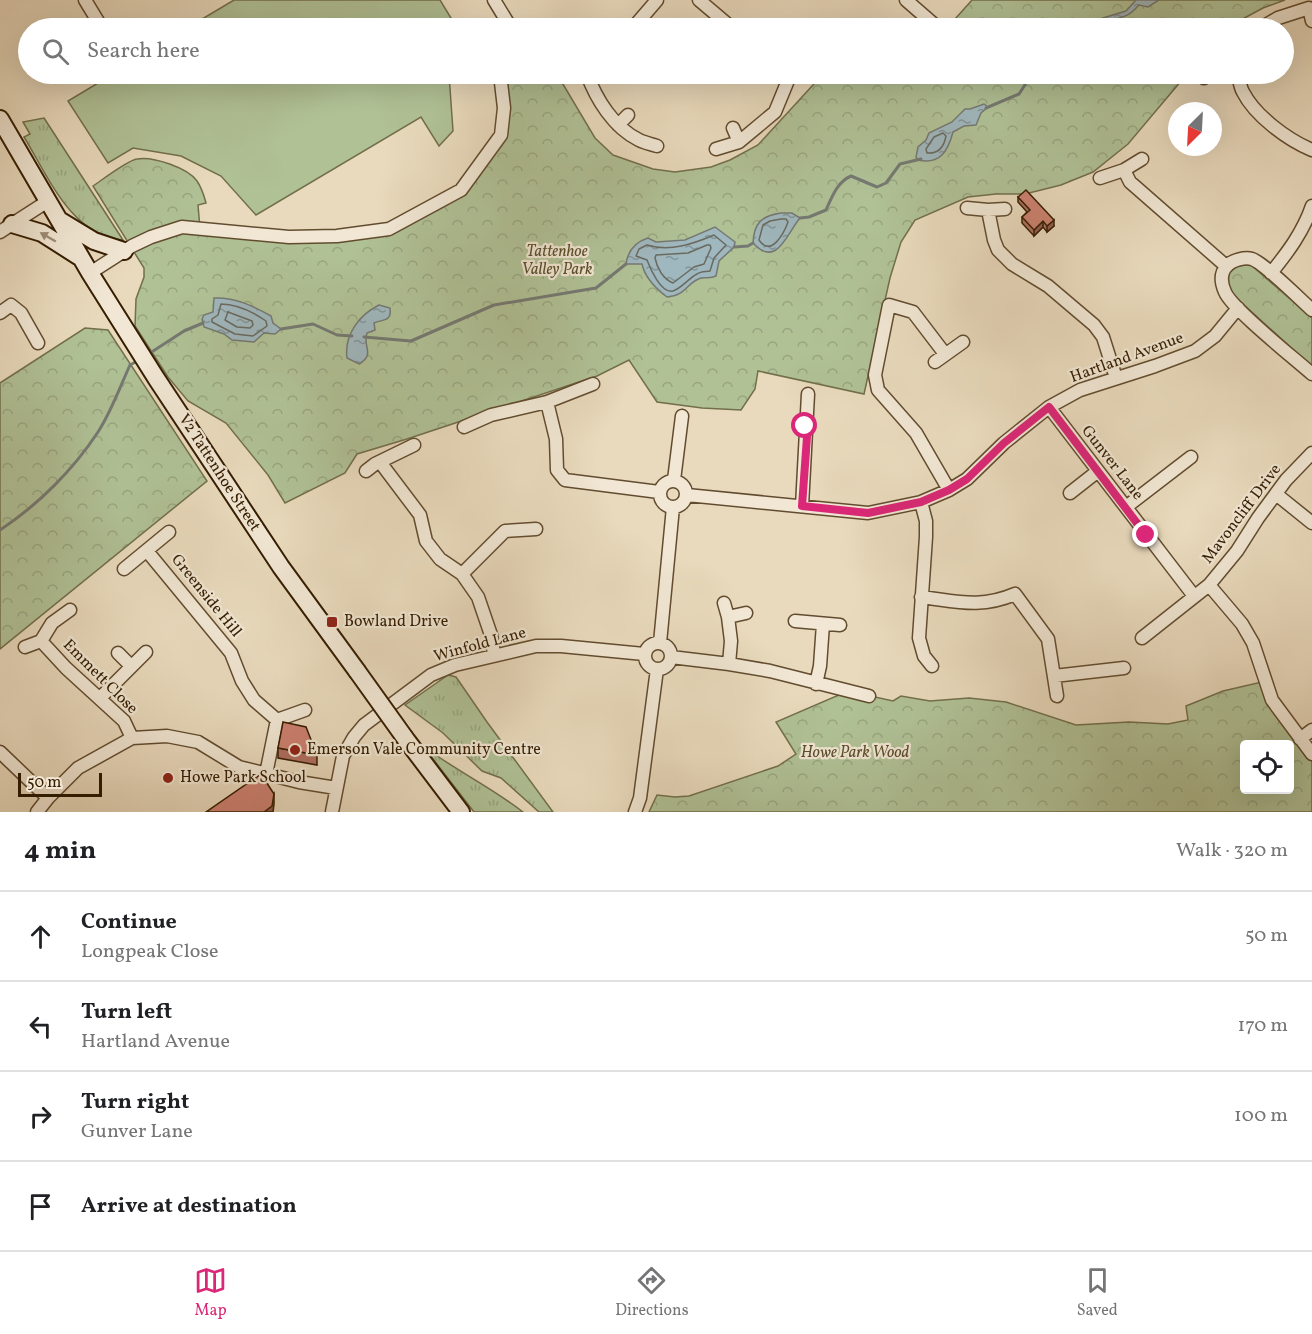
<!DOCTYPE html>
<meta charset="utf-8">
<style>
:root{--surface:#fff;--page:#f2f2f2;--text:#202124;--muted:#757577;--line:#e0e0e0;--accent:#db2777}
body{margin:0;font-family:Vollkorn,serif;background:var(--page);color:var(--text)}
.controls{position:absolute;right:18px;bottom:18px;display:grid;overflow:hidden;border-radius:6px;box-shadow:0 6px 24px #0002}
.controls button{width:54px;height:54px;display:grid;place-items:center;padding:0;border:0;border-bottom:2px solid var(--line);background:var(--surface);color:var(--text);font:30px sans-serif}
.compass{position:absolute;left:1168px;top:102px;width:54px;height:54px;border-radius:50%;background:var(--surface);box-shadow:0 6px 24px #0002;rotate:204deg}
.scale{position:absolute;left:18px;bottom:15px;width:84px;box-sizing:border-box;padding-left:6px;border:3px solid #351d00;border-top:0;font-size:16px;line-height:21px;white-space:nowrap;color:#351d00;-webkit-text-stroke:4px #f1e7d4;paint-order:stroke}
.stop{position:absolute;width:18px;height:18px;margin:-14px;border:4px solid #db2777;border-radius:50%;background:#fff}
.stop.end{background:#db2777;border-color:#fff;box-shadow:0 2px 6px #0008}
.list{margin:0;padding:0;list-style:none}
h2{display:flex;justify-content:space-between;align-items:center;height:78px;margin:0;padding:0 24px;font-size:26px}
h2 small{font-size:20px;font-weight:400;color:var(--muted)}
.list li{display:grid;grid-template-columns:39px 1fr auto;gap:18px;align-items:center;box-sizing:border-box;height:90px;padding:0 24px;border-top:2px solid var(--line)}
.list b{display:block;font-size:22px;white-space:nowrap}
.list p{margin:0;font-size:20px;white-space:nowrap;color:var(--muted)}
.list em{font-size:20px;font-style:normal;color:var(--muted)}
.icon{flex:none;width:33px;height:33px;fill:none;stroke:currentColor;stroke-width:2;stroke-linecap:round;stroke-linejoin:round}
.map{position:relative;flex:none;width:1312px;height:812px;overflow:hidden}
.search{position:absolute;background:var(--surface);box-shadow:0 6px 24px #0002;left:18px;right:18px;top:18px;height:66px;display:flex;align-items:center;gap:15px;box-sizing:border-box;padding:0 21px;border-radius:33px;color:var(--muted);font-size:22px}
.sheet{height:438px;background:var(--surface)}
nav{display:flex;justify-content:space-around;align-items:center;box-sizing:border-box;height:84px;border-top:2px solid var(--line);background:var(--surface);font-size:16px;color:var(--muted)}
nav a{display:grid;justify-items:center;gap:3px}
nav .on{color:var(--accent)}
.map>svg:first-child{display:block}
.grass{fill:url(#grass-tufts);stroke:#726f4b;stroke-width:1.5}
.forest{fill:url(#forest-crowns);stroke:#726f4b;stroke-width:1.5;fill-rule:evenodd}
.garden{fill:#b0c196;stroke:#726f4b;stroke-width:1.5}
.water{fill:url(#water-ripples);stroke:#757972;stroke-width:1.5}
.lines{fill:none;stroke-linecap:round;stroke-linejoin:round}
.shore{stroke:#6a6a5f;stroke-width:1.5}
.stream{stroke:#757972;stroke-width:3}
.street-casing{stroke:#624c2f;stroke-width:15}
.secondary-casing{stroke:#351d00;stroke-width:20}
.street{stroke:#f1e7d4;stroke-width:12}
.secondary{stroke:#f1e7d4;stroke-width:16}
.secondary-bridge-casing{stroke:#351d00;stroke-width:20;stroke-linecap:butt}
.secondary-bridge{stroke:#f1e7d4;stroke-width:16}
.wall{fill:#b06f61;stroke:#351d00;stroke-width:1.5}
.shaded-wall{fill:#905a4f;stroke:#351d00;stroke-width:1.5}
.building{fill:#cd8171;stroke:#351d00;stroke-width:1.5}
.oneway{fill:#9c8c75}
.route{stroke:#db2777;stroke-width:8}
.poi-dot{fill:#8f2418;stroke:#f1e7d4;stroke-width:2}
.labels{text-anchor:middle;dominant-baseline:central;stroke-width:4.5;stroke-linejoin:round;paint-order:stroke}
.park-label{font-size:16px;font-style:italic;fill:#5a4e2d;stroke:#f1e7d4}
.street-label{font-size:16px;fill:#351d00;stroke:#f1e7d4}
.poi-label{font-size:16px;fill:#351d00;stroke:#f1e7d4;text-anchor:start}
</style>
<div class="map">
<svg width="1312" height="812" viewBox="0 0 1312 812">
<defs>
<pattern id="grass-tufts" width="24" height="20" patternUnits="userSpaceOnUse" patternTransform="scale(1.5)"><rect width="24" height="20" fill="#b0c196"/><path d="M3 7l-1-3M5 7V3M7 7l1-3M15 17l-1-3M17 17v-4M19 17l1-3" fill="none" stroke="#98a580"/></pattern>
<pattern id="forest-crowns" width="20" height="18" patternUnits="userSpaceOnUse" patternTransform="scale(1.5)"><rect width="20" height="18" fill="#b0c196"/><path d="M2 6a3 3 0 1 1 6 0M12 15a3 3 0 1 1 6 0" fill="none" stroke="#98a580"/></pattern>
<pattern id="water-ripples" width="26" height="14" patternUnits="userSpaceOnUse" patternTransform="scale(1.5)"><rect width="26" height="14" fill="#9fb7be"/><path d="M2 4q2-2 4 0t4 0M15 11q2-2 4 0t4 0" fill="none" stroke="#829498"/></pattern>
</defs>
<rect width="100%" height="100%" fill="#e9dabd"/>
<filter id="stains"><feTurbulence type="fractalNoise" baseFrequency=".00333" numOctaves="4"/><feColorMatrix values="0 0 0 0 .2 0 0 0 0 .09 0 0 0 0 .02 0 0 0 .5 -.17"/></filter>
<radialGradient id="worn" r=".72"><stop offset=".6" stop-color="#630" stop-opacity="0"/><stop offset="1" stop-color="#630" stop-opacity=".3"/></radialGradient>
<path class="grass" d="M44 118 123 240C71 236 48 176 24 137L30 134 23 122Z
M448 675 456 677 487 722 553 812H539L501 778 482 771 443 733 405 705Z
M423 746C455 770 491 787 523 812H474Z"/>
<path class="forest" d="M972 0H1285L1263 8 1226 28H947Z
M500 74H557L595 138 613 155 653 169 675 172 711 167 730 160 758 145 823 74H1187L1128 144 1093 172 1061 185 1025 194H996L968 197 915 220 901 242 890 278 864 394 758 371 755 389 741 410 702 408 657 402 629 360 597 376 407 439 357 454 345 473 285 503 268 475 226 423 188 401 168 377 135 326 136 299 144 277V268L93 186C102 180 128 160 137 159 153 156 188 168 197 181 202 188 204 196 206 203L198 205 200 228 289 237 389 229 461 190 501 135Z
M1240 264 1251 265 1312 318V367L1230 292 1228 283 1229 273Z
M85 328 108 330 207 481 0 649V383Z
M1266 681 1312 754V812H649L657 795 675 797 689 796 778 766 796 754 776 722 848 691 893 701 901 696 930 701 969 698 1006 702 1076 725 1129 722 1168 724 1188 720 1186 706 1223 691ZM1244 744H1290V790H1244Z"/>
<path class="garden" d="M234 0H440L454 23 453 28H187Z
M113 74H449L453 131 439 146 421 117 256 215 221 176 181 156 133 148 108 163 68 101Z"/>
<path class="water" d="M1136 0H1159L1148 7 1139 5C1128 17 1127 15 1114 20 1102 25 1104 29 1090 28L1103 18 1126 11Z
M984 104 988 107 981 113 976 125 964 126 953 132C948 151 940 165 918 160L916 157 918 147 926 140 929 133 952 122 965 109H970Z
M781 213H792L800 218C787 233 777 269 753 243 754 223 761 216 781 213Z
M715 227 735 242 734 247 719 261 716 276C710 279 706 277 701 278 687 282 686 296 667 297 655 288 645 278 642 264H626C628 250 635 242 648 238L656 242 685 240Z
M214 298C235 297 253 306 271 316L273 323 281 329 275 334 264 333 254 342 232 340 224 334 204 327 202 319 204 315 213 312Z
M379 305 390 308C392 322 383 319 374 323L375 330 367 333C362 347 376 354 359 364L347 358C344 335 359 315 379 305Z"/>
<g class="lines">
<path class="shore" d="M943 133 946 136C944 147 939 154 927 153L926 149 934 137Z
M781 219H786L788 222C784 233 771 258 759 240L763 225 770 221Z
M714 235 726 245 714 258 710 271C706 272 701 271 697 274 689 278 682 288 673 291 661 294 650 268 647 260L636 256 639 249 647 245C670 252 693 244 714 235Z
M707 245H710L711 248 704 264 694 267 673 283C663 279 657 268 655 258L656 255 688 253Z
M221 304C237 304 253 312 266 321L267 326 253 336 235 334 212 322V319L218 315Z
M228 312 252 321 253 325 250 328 237 327 225 320Z"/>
<path class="stream" d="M986 108 1019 94 1032 74
M800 218 809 217 826 210C832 197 837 182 851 176L877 187 886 183 900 164 921 159
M734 247 748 246 753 243
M281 329 313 324 337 335 352 336
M364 337 411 341 494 305 596 288 626 264
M147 355 184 331 203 323
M0 530C38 505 73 470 98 432 111 412 120 387 130 365L139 360"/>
<g class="street-casing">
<path id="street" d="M85 0 102 28
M494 0 511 28
M699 0 732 28
M906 0 937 27
M633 28 657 0
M1261 28 1278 18 1309 8 1312 21
M587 74C596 99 614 128 639 140 645 143 651 144 657 146
M1238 74C1239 79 1240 87 1243 92 1255 116 1288 140 1312 150
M1204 78 1207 74
M618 125 628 115
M733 128 739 142
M716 149 739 142 775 112 789 78 784 74
M1124 170 1130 182 1226 266
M1100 178 1124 170 1142 159
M967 208 988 210 1005 209
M988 210 994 240 998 250 1012 264 1048 286 1094 325 1103 337 1116 378
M0 232 48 201
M90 273 132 246 151 237 182 227 289 237 337 236 389 229 461 190 501 135 504 108 500 74
M1271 273C1288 252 1303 232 1312 206
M1312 310C1301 300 1264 263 1252 259 1245 257 1232 260 1227 266 1220 273 1221 283 1225 292 1232 309 1294 358 1312 374
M0 313 11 305 21 313 38 343
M945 354 913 312 889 305 875 375 878 390 916 433 949 490
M935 362 963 342
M547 402 556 439 557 470 565 480 659 492
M1049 407 1194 596
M464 427 491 415 547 402 593 384
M380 462 420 515 426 541 440 559 462 574 478 597 491 635 494 654
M366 471 375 464 414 445
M674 480 682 416
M660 494a13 13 0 1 1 26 0a13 13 0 1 1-26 0Z
M1070 493 1098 471
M1276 494 1312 523
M687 495 868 513 921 502 949 490 967 479 1004 443 1049 407 1080 390 1155 366 1195 351 1215 336 1238 308
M921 502 926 521V537L919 638 924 656 932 666
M802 506 808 394
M1126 507 1191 457
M147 551 231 653 242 681 254 700 277 720 266 774
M124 569 169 532
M462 574 505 531 536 529
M1209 585 1242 624 1253 643 1272 700 1312 754
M921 597C956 601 980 609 1015 594L1048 639 1057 696
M724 603 728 617
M795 621 840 625
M1142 638 1209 585 1237 551 1258 518 1286 480 1312 453
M41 641 66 668 124 721 132 738
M645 656a13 13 0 1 1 26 0a13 13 0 1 1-26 0Z
M660 643 673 507
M25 647 41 641 52 623 70 610
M118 653 131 666
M671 657 729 664 770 671 869 696
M729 664 731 641 728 617 746 613
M1054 676 1124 668
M816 684 820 666 823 624
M100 698 146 652
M277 720 305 710
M1300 739 1312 730
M0 752 48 798
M37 812 48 798 78 768 132 738 167 736 198 742 239 767 299 782 336 788
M332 812 343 756 354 737 364 725 431 675 455 665 536 646H561L644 654
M635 812 640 798 657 669"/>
</g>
<g class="secondary-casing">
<path id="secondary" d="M0 119 90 273 156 378 281 567 357 671
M61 221 94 241 124 251
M12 224 42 233 78 256
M405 738 461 812"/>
</g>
<use href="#street" class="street"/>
<use href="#secondary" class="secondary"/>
<g class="secondary-bridge-casing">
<path id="secondary-bridge" d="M357 671 405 738"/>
</g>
<use href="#secondary-bridge" class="secondary-bridge"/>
</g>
<path class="wall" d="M1018 197 1054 226 1047 232 1043 227 1034 236 1022 223V217L1027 212 1018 202Z
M278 748 317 755V765L278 758Z"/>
<path class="shaded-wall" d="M1054 220V226L1047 232V226Z
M1043 221V227L1034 236V230Z
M274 794V804L273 812H264Z"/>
<path class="building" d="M1026 190 1054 220 1047 226 1043 221 1034 230 1022 217 1030 210 1018 197Z
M283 722 306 727 317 755 278 748Z
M261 774 274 794 272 806 264 812H206Z"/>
<defs><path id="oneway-solid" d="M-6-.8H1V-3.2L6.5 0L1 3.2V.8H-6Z" transform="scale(1.5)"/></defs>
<use class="oneway" href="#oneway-solid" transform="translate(48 237) rotate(-150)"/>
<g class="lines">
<path class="route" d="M805 426 807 437 802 506 868 513 921 502 949 490 967 479 1004 443 1049 407 1146 535"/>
</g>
<g class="poi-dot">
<rect x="326" y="616" width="12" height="12" rx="3"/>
<circle cx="295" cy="750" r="6"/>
<circle cx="168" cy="778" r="6"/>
</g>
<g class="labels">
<g class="park-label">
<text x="557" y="252">Tattenhoe<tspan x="557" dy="18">Valley Park</tspan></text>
<text x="855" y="753">Howe Park Wood</text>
</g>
<g class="street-label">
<text transform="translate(1127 358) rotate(-20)">Hartland Avenue</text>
<text transform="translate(1112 463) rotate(52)">Gunver Lane</text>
<text transform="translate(219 473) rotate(57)">V2 Tattenhoe Street</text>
<text transform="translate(1242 514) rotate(-53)">Mavoncliff Drive</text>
<text transform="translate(206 596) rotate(51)">Greenside Hill</text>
<text transform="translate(480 645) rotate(-15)">Winfold Lane</text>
<text transform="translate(100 677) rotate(45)">Emmett Close</text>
</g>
<g class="poi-label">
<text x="344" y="622">Bowland Drive</text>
<text x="307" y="750">Emerson Vale Community Centre</text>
<text x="180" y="778">Howe Park School</text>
</g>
</g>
<rect width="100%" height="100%" filter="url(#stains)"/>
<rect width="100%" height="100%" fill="url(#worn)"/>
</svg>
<div class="controls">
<button><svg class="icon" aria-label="locate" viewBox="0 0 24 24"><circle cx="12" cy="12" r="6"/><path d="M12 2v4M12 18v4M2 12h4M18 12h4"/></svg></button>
</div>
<svg class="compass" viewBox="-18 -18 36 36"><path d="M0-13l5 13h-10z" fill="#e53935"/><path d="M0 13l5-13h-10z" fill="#757577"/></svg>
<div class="scale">50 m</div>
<div class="stop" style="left:805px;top:426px"></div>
<div class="stop end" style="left:1146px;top:535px"></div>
<div class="search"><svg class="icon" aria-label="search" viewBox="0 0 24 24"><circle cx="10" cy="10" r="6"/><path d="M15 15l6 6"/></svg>Search here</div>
</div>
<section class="sheet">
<h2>4 min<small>Walk · 320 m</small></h2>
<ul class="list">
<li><svg class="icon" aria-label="ahead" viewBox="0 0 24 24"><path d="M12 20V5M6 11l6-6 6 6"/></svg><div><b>Continue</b><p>Longpeak Close</p></div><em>50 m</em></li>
<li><svg class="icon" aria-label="left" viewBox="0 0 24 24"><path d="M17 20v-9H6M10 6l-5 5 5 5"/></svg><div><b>Turn left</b><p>Hartland Avenue</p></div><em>170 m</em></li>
<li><svg class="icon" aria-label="right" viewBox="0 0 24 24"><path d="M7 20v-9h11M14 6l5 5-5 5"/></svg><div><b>Turn right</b><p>Gunver Lane</p></div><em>100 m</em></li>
<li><svg class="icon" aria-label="arrive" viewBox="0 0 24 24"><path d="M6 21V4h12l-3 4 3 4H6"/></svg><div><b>Arrive at destination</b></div></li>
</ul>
</section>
<nav>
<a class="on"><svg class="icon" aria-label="map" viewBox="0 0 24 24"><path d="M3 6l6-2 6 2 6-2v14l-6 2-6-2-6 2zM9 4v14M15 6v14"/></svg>Map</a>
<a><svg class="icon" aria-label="directions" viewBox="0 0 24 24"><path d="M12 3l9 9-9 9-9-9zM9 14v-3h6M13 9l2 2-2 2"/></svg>Directions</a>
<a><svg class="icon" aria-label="saved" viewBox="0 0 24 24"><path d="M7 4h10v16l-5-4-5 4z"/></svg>Saved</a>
</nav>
